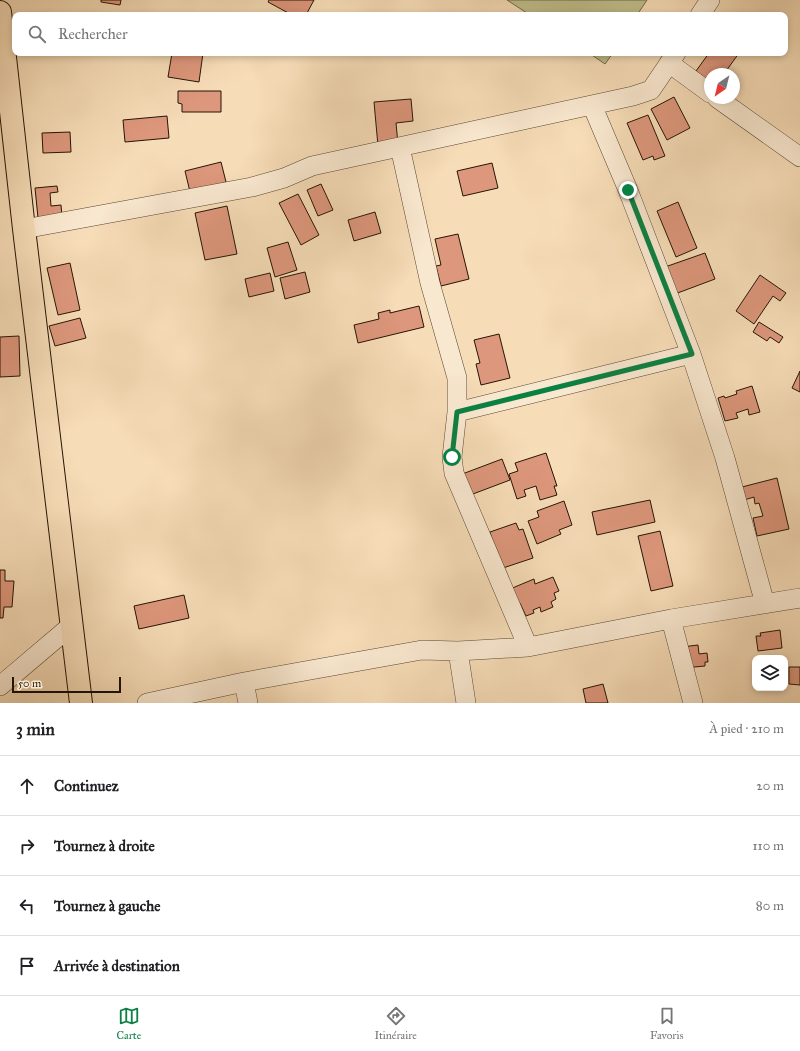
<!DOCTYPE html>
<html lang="fr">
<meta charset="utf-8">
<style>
:root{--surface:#fff;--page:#f2f2f2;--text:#202124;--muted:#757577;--line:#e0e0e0;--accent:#0b8043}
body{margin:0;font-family:"IM FELL Great Primer",serif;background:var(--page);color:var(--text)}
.controls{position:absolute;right:12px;bottom:12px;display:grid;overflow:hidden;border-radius:8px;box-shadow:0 2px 6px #0003}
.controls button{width:36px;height:36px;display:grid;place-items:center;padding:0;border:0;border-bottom:1px solid var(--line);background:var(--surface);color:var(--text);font:20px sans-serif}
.compass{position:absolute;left:704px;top:68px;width:36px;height:36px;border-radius:50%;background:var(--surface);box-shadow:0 2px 6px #0003;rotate:215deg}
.scale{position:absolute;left:12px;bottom:10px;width:109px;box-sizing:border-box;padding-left:4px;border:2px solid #251505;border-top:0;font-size:11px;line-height:14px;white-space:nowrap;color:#251505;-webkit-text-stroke:3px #f9e8d0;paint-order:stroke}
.stop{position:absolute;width:12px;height:12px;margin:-9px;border:3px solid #0b8043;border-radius:50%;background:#fff}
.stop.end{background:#0b8043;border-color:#fff;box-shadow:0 1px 4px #0008}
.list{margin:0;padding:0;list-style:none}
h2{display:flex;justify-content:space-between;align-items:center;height:52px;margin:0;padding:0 16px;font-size:17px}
h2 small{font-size:13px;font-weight:400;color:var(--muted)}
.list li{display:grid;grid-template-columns:26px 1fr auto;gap:12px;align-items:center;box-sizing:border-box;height:60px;padding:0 16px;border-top:1px solid var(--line)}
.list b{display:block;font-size:15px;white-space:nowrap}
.list em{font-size:13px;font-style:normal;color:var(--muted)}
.icon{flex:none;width:22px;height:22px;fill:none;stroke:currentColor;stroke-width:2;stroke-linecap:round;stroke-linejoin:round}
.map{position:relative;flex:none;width:800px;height:703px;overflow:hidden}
.search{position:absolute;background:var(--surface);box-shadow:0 2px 6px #0003;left:12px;right:12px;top:12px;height:44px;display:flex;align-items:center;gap:10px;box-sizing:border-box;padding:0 14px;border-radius:8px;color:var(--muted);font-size:15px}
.sheet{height:292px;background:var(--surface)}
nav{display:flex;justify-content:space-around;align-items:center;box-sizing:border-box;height:56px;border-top:1px solid var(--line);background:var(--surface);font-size:11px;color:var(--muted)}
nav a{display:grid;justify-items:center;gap:2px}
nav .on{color:var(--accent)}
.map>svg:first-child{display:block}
.pitch{fill:#bfbf8c;stroke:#726a48}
.building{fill:#dd977c;stroke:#251505}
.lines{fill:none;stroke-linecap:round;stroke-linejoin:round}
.minor-casing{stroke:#594732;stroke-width:20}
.major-casing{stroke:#251505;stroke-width:24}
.minor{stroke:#f9e8d0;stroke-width:19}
.major{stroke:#f6dcb7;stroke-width:22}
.route{stroke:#0b8043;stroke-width:5}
</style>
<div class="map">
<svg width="800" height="703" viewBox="0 0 800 703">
<rect width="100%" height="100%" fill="#f6dcb7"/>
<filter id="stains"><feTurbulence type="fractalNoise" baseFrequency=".005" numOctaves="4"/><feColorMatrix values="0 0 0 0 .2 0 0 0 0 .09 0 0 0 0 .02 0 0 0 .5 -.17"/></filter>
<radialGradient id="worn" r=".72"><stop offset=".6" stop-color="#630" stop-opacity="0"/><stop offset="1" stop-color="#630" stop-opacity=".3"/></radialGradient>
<path class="pitch" d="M507 0H647L637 15H530Z
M589 53H613L605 64Z"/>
<path class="building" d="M101 0H121L120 5 101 2Z
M269 0H314L306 15H292L268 2Z
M172 53 182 55 183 53H203L199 82 168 77Z
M709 53 712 55 713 53H739L724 74H710V82L696 71Z
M178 91H221V112H182V104L178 103Z
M674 97 690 128 667 140 651 109Z
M411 99 413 121 396 123 398 144 378 146 374 102Z
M648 115 665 156 654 160 653 156 643 160 627 123Z
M167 116 169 138 125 142 123 120Z
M70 132 71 152 43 153 42 133Z
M221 162 226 182 191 196 185 171Z
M492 163 498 188 463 196 457 171Z
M321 184 333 210 318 216 307 190Z
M57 186 58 192 50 193 51 206 61 205 62 216 38 218 35 188Z
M298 194 319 235 301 245 279 203Z
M678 202 697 248 676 257 657 211Z
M227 206 237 254 205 260 195 213Z
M375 212 381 233 354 241 348 220Z
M458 234 469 279 441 286 436 266 441 265 435 239Z
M288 242 297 270 275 277 267 248Z
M705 253 715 279 675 294 665 267Z
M70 263 80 310 58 315 47 268Z
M305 272 310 292 285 299 280 278Z
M270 273 274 291 249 297 245 279Z
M760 275 786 293 780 301 773 296 754 324 736 311Z
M419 306 424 327 358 343 354 325 379 319 378 313 390 310V313Z
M80 318 86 338 55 346 49 326Z
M759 322 783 337 779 343 770 337 767 341 753 332Z
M499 334 510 378 481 385 476 364 480 363 474 340Z
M19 336 20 376 0 377V337Z
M800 371V392L792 388Z
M752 386 760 412 749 415 748 409 736 413 738 418 725 421 718 398 724 396 725 398 737 394 736 391Z
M546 453 557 486H554L557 495 540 500 536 486 524 490 526 496 517 499 509 474 518 471 515 463Z
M502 459 510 480 465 497 457 476Z
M777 478 789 529 757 536 753 518 763 516 759 503 755 504 754 497 741 501 738 488Z
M650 500 655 522 597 535 592 512Z
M564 501 572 525 559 530 561 534 537 544 528 521 539 517 537 511Z
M516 523 519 530 523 529 533 558 500 569 490 532Z
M660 531 673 586 651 591 638 536Z
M0 570H5V581H14L12 607H4L3 618H0Z
M553 577 559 591 554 593 556 599 551 602 553 607 541 612 540 607 533 610 534 613 526 616 520 603 517 605 510 589 534 579 535 584Z
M184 595 189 618 139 629 134 606Z
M780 630 782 648 758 651 756 636H761L760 633Z
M698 645 699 654 707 653 708 662H705V666L684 668 682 647Z
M789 667H800V685L789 684Z
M603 684 608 703H586L583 689Z"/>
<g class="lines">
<g class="minor-casing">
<path id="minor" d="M700 15 710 0
M669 63 710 93
M717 98 800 157
M592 105 628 190 691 354 725 458 765 604
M400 147 430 283 457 378V412L452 457 454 473 528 647
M24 229 252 187 284 178 312 166 633 96 651 90 676 53
M457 412 691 354
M671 619 693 703
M458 651 466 703
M244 682 248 703
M0 686 72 625
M147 703 244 682 422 650 458 651 528 647 671 619 800 598"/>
</g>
<g class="major-casing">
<path id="major" d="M0 12 24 229 81 703"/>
</g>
<use href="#minor" class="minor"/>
<use href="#major" class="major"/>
</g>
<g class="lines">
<path class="route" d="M452 457 457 412 692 354 628 190"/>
</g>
<rect width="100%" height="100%" filter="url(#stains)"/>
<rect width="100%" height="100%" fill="url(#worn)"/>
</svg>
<div class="controls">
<button><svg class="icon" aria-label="layers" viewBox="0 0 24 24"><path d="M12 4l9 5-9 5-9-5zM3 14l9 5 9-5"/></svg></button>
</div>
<svg class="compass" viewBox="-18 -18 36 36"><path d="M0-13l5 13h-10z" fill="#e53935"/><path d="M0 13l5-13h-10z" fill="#757577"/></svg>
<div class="scale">50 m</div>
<div class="stop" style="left:452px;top:457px"></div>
<div class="stop end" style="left:628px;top:190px"></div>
<div class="search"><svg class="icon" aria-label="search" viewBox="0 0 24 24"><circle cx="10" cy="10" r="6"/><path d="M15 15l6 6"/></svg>Rechercher</div>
</div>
<section class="sheet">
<h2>3 min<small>À pied · 210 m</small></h2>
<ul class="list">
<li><svg class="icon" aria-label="ahead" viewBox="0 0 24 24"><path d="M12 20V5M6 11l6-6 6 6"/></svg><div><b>Continuez</b></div><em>20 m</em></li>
<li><svg class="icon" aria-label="right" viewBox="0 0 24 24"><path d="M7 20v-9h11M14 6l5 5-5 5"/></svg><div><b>Tournez à droite</b></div><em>110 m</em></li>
<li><svg class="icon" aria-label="left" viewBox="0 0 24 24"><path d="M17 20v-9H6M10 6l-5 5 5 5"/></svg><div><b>Tournez à gauche</b></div><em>80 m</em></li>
<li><svg class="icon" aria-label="arrive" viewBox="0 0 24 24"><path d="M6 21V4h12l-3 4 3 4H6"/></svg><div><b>Arrivée à destination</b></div></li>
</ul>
</section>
<nav>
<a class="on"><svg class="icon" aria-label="map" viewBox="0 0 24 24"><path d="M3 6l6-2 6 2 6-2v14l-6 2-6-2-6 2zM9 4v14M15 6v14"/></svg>Carte</a>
<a><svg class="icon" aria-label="directions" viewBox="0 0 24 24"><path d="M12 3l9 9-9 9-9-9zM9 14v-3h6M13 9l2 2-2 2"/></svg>Itinéraire</a>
<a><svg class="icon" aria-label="saved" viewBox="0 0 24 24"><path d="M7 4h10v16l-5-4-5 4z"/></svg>Favoris</a>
</nav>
